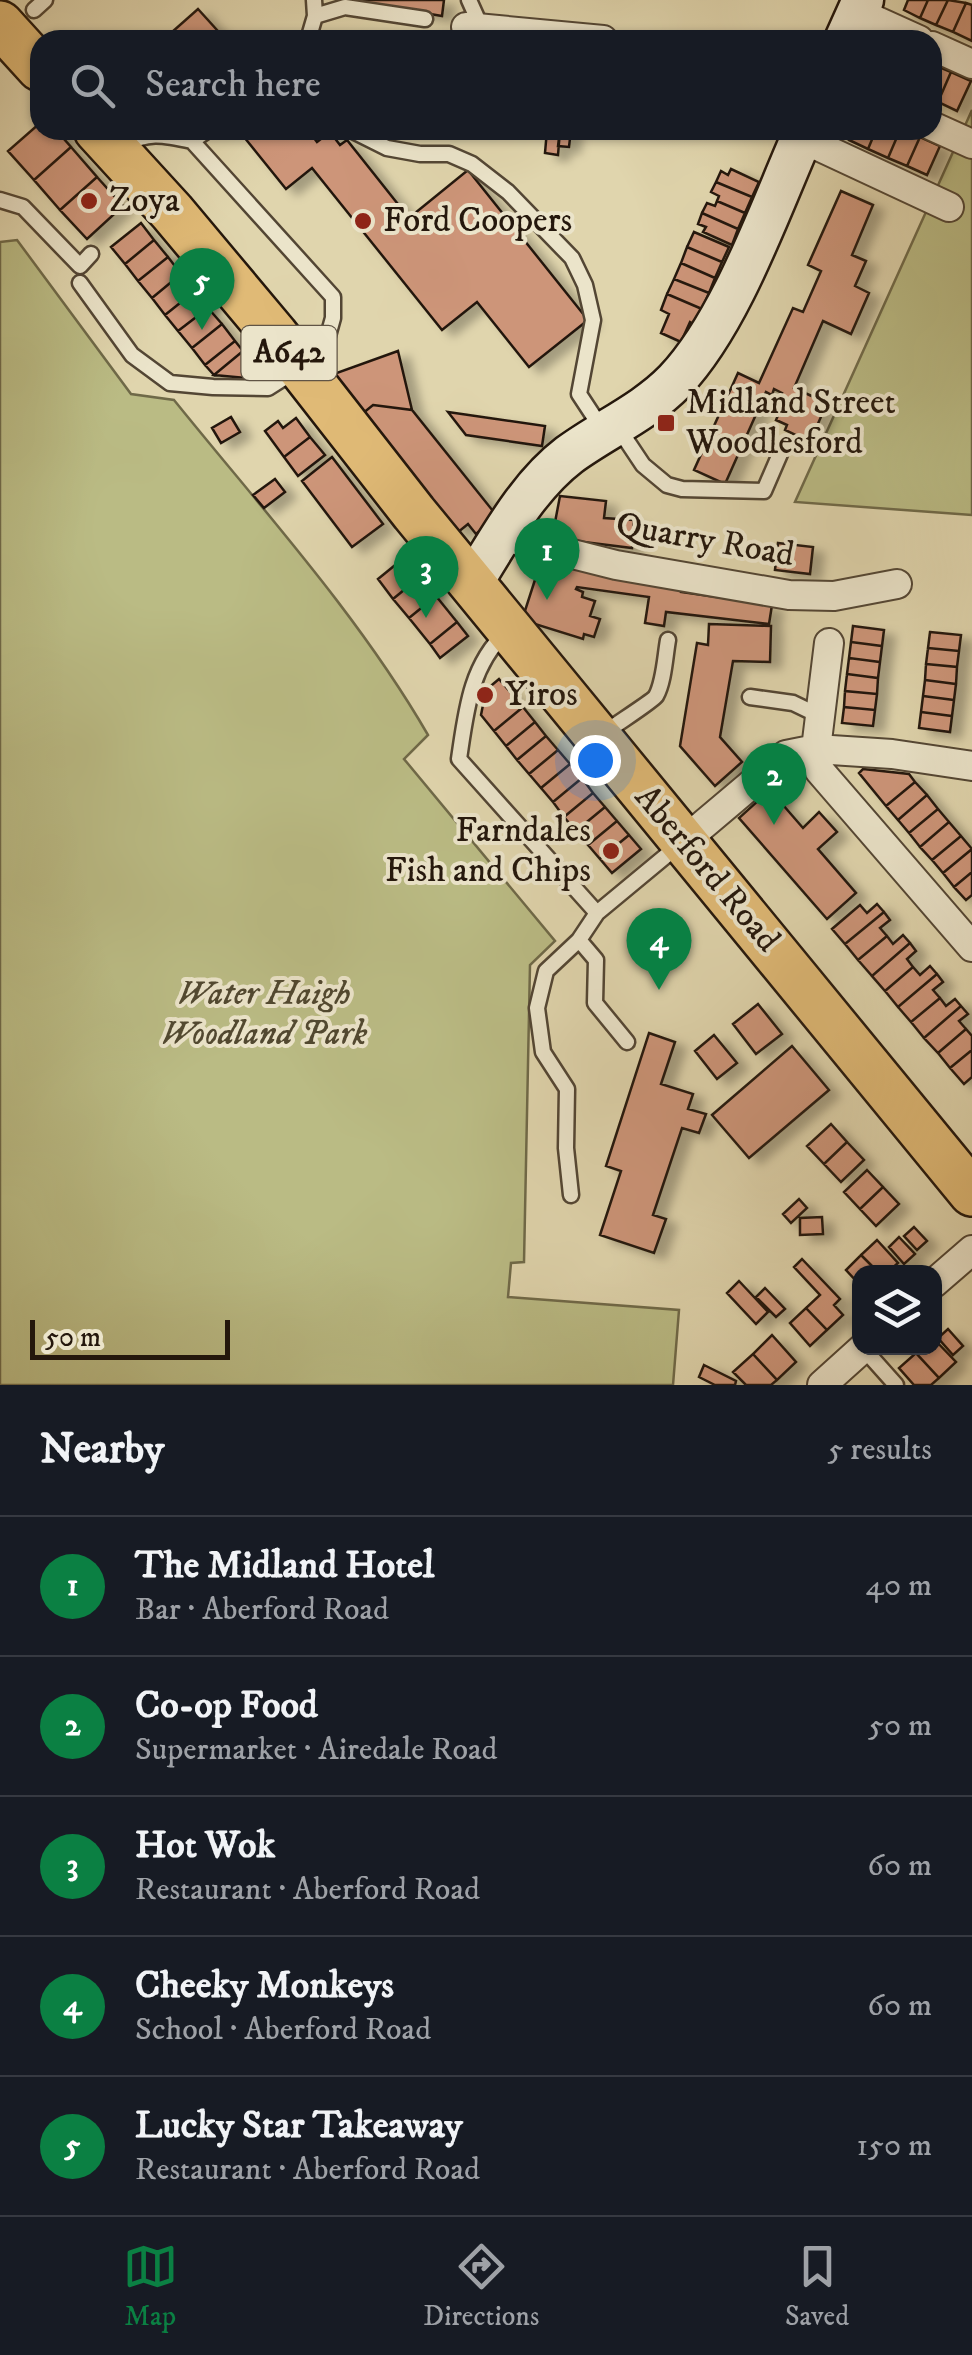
<!DOCTYPE html>
<meta charset="utf-8">
<style>
:root{--surface:#171b24;--page:#20242c;--text:#f1f3f6;--muted:#9ea1a6;--line:#363941;--accent:#0b8043}
body{margin:0;font-family:"IM FELL DW Pica",serif;background:var(--page);color:var(--text)}
.controls{position:absolute;right:30px;bottom:30px;display:grid;overflow:hidden;border-radius:20px;box-shadow:0 2px 8px #0004}
.controls button{width:90px;height:90px;display:grid;place-items:center;padding:0;border:0;border-bottom:2px solid var(--line);background:var(--surface);color:var(--text);font:50px sans-serif}
.scale{position:absolute;left:30px;bottom:25px;width:200px;box-sizing:border-box;padding-left:10px;border:5px solid #24170c;border-top:0;font-size:28px;line-height:35px;white-space:nowrap;color:#24170c;-webkit-text-stroke:8px #ebe4ca;paint-order:stroke}
.you{position:absolute;left:595px;top:760px;width:35px;height:35px;margin:-25px;border:8px solid #fff;border-radius:50%;background:#1a73e8;box-shadow:0 0 0 15px #1a73e833}
.badge{display:grid;place-items:center;width:65px;height:65px;border-radius:50%;background:var(--accent);color:#fff;font-size:32px;font-weight:700}
.pin{position:absolute;translate:-50% -82px;filter:drop-shadow(0 2px 5px #0008)}
.pin::after{content:'';position:absolute;top:52px;width:35px;height:30px;background:inherit;clip-path:polygon(0 0,100% 0,50% 100%)}
.list{margin:0;padding:0;list-style:none}
h2{display:flex;justify-content:space-between;align-items:center;height:130px;margin:0;padding:0 40px;font-size:42px}
h2 small{font-size:32px;font-weight:400;color:var(--muted)}
.list li{display:grid;grid-template-columns:65px 1fr auto;gap:30px;align-items:center;box-sizing:border-box;height:140px;padding:0 40px;border-top:2px solid var(--line)}
.list b{display:block;font-size:38px;white-space:nowrap}
.list p{margin:0;font-size:32px;white-space:nowrap;color:var(--muted)}
.list em{font-size:32px;font-style:normal;color:var(--muted)}
.icon{flex:none;width:55px;height:55px;fill:none;stroke:currentColor;stroke-width:2;stroke-linecap:round;stroke-linejoin:round}
.map{position:relative;flex:none;width:972px;height:1385px;overflow:hidden}
.search{position:absolute;background:var(--surface);box-shadow:0 2px 8px #0004;left:30px;right:30px;top:30px;height:110px;display:flex;align-items:center;gap:25px;box-sizing:border-box;padding:0 35px;border-radius:30px;color:var(--muted);font-size:38px}
.sheet{height:830px;background:var(--surface)}
nav{display:flex;justify-content:space-around;align-items:center;box-sizing:border-box;height:140px;border-top:2px solid var(--line);background:var(--surface);font-size:28px;color:var(--muted)}
nav a{display:grid;justify-items:center;gap:5px}
nav .on{color:var(--accent)}
.map>svg:first-child{display:block}
.green{fill:#babb84;stroke:#6f6948;stroke-width:2.5}
.building{fill:#cd9579;stroke:#24170c;stroke-width:2.5;filter:url(#shadow)}
.lines{fill:none;stroke-linecap:round;stroke-linejoin:round}
.lane-casing{stroke:#534634;stroke-width:19}
.street-casing{stroke:#534634;stroke-width:32}
.secondary-casing{stroke:#24170c;stroke-width:45}
.primary-casing{stroke:#24170c;stroke-width:50}
.lane{stroke:#ebe4ca;stroke-width:14}
.street{stroke:#ebe4ca;stroke-width:28}
.secondary{stroke:#ebe4ca;stroke-width:40}
.primary{stroke:#e0ba76;stroke-width:45}
.poi-dot{fill:#8f2418;stroke:#ebe4ca;stroke-width:4}
.labels{text-anchor:middle;dominant-baseline:central;stroke-width:8;stroke-linejoin:round;paint-order:stroke}
.shield{fill:#ebe4ca;stroke:#605445;stroke-width:2.5}
.shield-label{font-size:32px;font-weight:bold;fill:#24170c}
.poi-label{font-size:35px;fill:#24170c;stroke:#ebe4ca;text-anchor:start}
.street-label{font-size:35px;fill:#24170c;stroke:#ebe4ca}
.park-label{font-size:35px;font-style:italic;fill:#514830;stroke:#ebe4ca}
</style>
<div class="map">
<svg width="972" height="1385" viewBox="0 0 972 1385">
<defs>
<filter id="shadow"><feDropShadow dx="11" dy="6" stdDeviation="5" flood-color="#0004"/></filter>
</defs>
<rect width="100%" height="100%" fill="#e0d5ad"/>
<filter id="stains"><feTurbulence type="fractalNoise" baseFrequency=".002" numOctaves="4"/><feColorMatrix values="0 0 0 0 .2 0 0 0 0 .09 0 0 0 0 .02 0 0 0 .5 -.17"/></filter>
<radialGradient id="worn" r=".72"><stop offset=".6" stop-color="#630" stop-opacity="0"/><stop offset="1" stop-color="#630" stop-opacity=".3"/></radialGradient>
<path class="green" d="M972 110V515L795 502Z
M17 240 131 394 174 400C261 508 358 614 428 735L404 759 555 941 530 965 524 1262 511 1263 508 1297 679 1310 673 1385H0V242Z"/>
<path class="building" d="M348 0H444L442 16Z
M908 0H928L920 18 904 10Z
M928 0H948L936 25 920 18Z
M948 0 966 3 953 32 936 25Z
M966 3 972 5V41L953 32Z
M198 9 226 40H163Z
M932 64 951 72 938 102 932 99Z
M951 72 971 81 957 111 938 102Z
M40 123V130H56L71 147 34 180 8 151Z
M253 130H308L317 142 330 132 340 145 347 140 409 218 468 170 588 320 529 367 477 302 442 330 312 168 286 189 244 137Z
M547 130H560L558 155 545 153Z
M560 130H571L569 147 558 146Z
M853 130H876L868 149 849 140Z
M876 130H900L888 158 868 149Z
M900 130 920 137 907 166 888 158Z
M920 137 940 146 927 175 907 166Z
M71 147 97 177 60 210 34 180Z
M731 169 759 182 752 197 716 182 721 171 728 175Z
M97 177 123 206 87 239 60 210Z
M716 182 752 197 745 213 717 201 719 196 711 192Z
M841 191 873 205 852 255 866 261 855 286 869 293 851 334 823 321 794 388 827 403 810 442 785 430 787 425 776 420 783 404 778 402 782 393 774 389 772 395 766 392 725 484 694 470 738 373 759 383 793 308 803 312 821 271 808 265Z
M717 201 745 213 738 229 702 213 707 203 715 206Z
M702 213 738 229 732 245 703 232 706 227 698 224Z
M141 223 154 240 125 264 111 247Z
M694 232 729 247 722 262 687 247Z
M154 240 168 257 138 281 125 264Z
M687 247 722 262 715 278 681 263Z
M168 257 181 274 152 298 138 281Z
M681 263 715 278 709 293 674 279Z
M181 274 195 291 165 315 152 298Z
M674 279 709 293 702 309 667 294Z
M195 291 208 308 178 331 165 315Z
M667 294 702 309 695 325 690 322 681 342 661 333 669 314 661 310Z
M208 308 222 324 192 348 178 331Z
M222 324 235 341 205 365 192 348Z
M235 341 243 351 214 375 205 365Z
M243 351 258 369 246 378 214 375Z
M398 351 412 410 373 405 362 414 331 375Z
M373 405 412 410 497 516 476 534 468 524 457 533 362 414Z
M448 412 545 426 542 446 466 435Z
M231 417 240 432 221 443 212 428Z
M296 418 310 437 284 457 265 431 278 421 283 428Z
M310 437 325 455 298 476 284 457Z
M332 457 383 524 352 547 302 481Z
M275 479 285 492 264 508 253 495Z
M560 496 606 501 604 518 634 520 632 548 552 538Z
M778 543 813 547 810 574 775 570Z
M543 555 682 581 681 592 772 605 769 624 666 612 664 626 645 623 649 597 577 587 576 589 583 592 582 597 595 601 590 616 600 619 594 637 584 634 583 639 522 620Z
M405 557 421 576 393 599 378 579Z
M421 576 436 596 409 618 393 599Z
M436 596 457 622 430 644 409 618Z
M457 622 468 636 440 658 430 644Z
M709 624 771 626 770 662 733 661 720 737 742 762 715 786 680 746 697 643 708 645Z
M853 626 884 630 882 646 851 642Z
M930 632 961 635 959 651 928 648Z
M851 642 882 646 880 662 849 658Z
M928 648 959 651 957 667 926 664Z
M849 658 880 662 878 678 847 674Z
M926 664 957 667 956 684 925 680Z
M847 674 878 678 877 694 845 691Z
M499 679 523 707 494 731 481 715 486 690Z
M925 680 956 684 954 700 923 696Z
M845 691 877 694 875 710 844 707Z
M923 696 954 700 952 716 921 712Z
M523 707 535 722 506 746 494 731Z
M844 707 875 710 873 726 842 723Z
M921 712 952 716 950 732 919 728Z
M535 722 546 736 517 760 506 746Z
M546 736 558 750 529 774 517 760Z
M558 750 570 764 541 788 529 774Z
M570 764 582 778 553 802 541 788Z
M863 769 909 774 915 782 886 806 859 773Z
M582 778 593 793 564 817 553 802Z
M915 782 927 795 898 820 886 806Z
M770 790 803 828 819 812 837 832 818 849 856 893 827 919 739 818Z
M593 793 605 807 576 831 564 817Z
M927 795 938 809 909 833 898 820Z
M605 807 617 821 588 845 576 831Z
M938 809 949 822 920 847 909 833Z
M617 821 629 835 600 859 588 845Z
M949 822 961 836 932 860 920 847Z
M629 835 641 849 612 873 600 859Z
M961 836 972 849 943 873 932 860Z
M972 849V872L954 887 943 873Z
M972 872V895L966 900 954 887Z
M877 904 884 912 845 944 832 929 860 905 867 913Z
M884 912 890 920 880 928 887 936 858 960 845 944Z
M903 935 910 943 872 976 858 960 887 936 893 944Z
M910 943 916 951 907 959 913 967 885 991 872 976Z
M930 966 937 974 898 1007 885 991 913 967 920 975Z
M937 974 943 982 933 990 940 998 911 1022 898 1007Z
M940 998 946 1006 955 999 961 1006 924 1038 911 1022Z
M758 1004 782 1034 756 1054 733 1024Z
M961 1006 968 1014 959 1021 966 1029 938 1053 924 1038Z
M966 1029 972 1036V1050L950 1068 938 1053Z
M649 1033 675 1042 661 1084 693 1094 688 1109 706 1114 699 1133 682 1128 653 1215 666 1219 654 1253 600 1235 621 1171 606 1166Z
M714 1035 737 1063 717 1079 695 1051Z
M792 1046 829 1090 749 1158 712 1115Z
M972 1050V1077L964 1084 950 1068Z
M831 1124 847 1142 824 1164 807 1146Z
M847 1142 864 1160 841 1182 824 1164Z
M867 1170 883 1187 860 1209 844 1192Z
M883 1187 899 1204 876 1226 860 1209Z
M799 1199 807 1208 791 1223 783 1214Z
M822 1217 823 1234 800 1235V1218Z
M914 1227 927 1241 917 1250 904 1236Z
M899 1237 915 1254 904 1264 889 1247Z
M877 1240 898 1263 888 1272H878L861 1255Z
M861 1255 878 1272H860V1285L846 1270Z
M802 1259 840 1299 834 1305 843 1315 827 1330 806 1308 820 1295 794 1267Z
M739 1281 768 1312 756 1324 727 1293Z
M765 1288 785 1309 776 1317 756 1297Z
M806 1308 827 1330 810 1346 790 1323Z
M948 1329 963 1346 953 1355 938 1338Z
M772 1335 796 1362 777 1380 753 1354Z
M934 1339 956 1362 939 1378 916 1353 922 1348H934Z
M916 1353 939 1378 931 1385H914L899 1368Z
M753 1354 777 1380 771 1385H746L733 1372Z
M704 1365 736 1381 735 1385H715L699 1377Z"/>
<g class="lines">
<g class="lane-casing">
<path id="lane" d="M469 0 482 29
M34 10 45 0
M315 16 345 7 425 19
M308 40 315 16 314 0
M351 130 387 148 420 154H449L472 164 508 192 572 258 585 285 593 320 579 394 602 429
M120 145C150 132 160 134 192 141L208 130
M0 200 23 207 80 266 91 254
M80 283 132 355 170 383 213 387 268 388 301 367 326 343 333 318V297L192 141
M619 429 643 465 667 485 682 489 764 491 783 447
M506 632C470 666 466 712 459 759L597 913 679 845
M750 697 793 703 820 716
M603 734C613 726 653 701 656 696 664 682 665 657 668 640
M579 940 596 960 595 1003 627 1042
M571 1195 566 1148 567 1089 543 1052 537 1008 546 971 579 940 597 913
M863 1348 896 1385"/>
</g>
<g class="street-casing">
<path id="street" d="M857 12 919 40
M466 27 603 40
M932 46 972 64
M932 126 972 144
M801 138 949 207
M501 536 616 565 789 595 834 596 897 584
M829 643 816 749 819 770 972 947
M684 841 786 755 816 749 892 754 972 766
M934 1283 972 1250
M822 1385 863 1348"/>
</g>
<g class="secondary-casing">
<path id="secondary" d="M845 40 863 0
M472 583C499 540 527 487 569 455 603 430 645 412 675 381 732 321 771 206 805 130"/>
</g>
<g class="primary-casing">
<path id="primary" d="M0 24 40 68
M97 130 172 212 275 335 414 513 972 1193"/>
</g>
<use href="#lane" class="lane"/>
<use href="#street" class="street"/>
<use href="#secondary" class="secondary"/>
<use href="#primary" class="primary"/>
</g>
<g class="poi-dot">
<circle cx="89" cy="201" r="10"/>
<circle cx="363" cy="221" r="10"/>
<rect x="656" y="413" width="20" height="20" rx="5"/>
<circle cx="485" cy="695" r="10"/>
<circle cx="611" cy="851" r="10"/>
</g>
<g class="labels">
<rect class="shield" x="241.5" y="326" width="95" height="54" rx="8"/>
<g class="shield-label">
<text x="289" y="353">A642</text>
</g>
<g class="poi-label">
<text x="109" y="201">Zoya</text>
<text x="383" y="221">Ford Coopers</text>
<text x="686" y="403">Midland Street<tspan x="686" dy="40">Woodlesford</tspan></text>
<text x="505" y="695">Yiros</text>
<text x="591" y="831" text-anchor="end">Farndales<tspan x="591" dy="40">Fish and Chips</tspan></text>
</g>
<g class="street-label">
<text transform="translate(705 540) rotate(10)">Quarry Road</text>
<text transform="translate(707 869) rotate(50)">Aberford Road</text>
</g>
<g class="park-label">
<text x="264" y="994">Water Haigh<tspan x="264" dy="40">Woodland Park</tspan></text>
</g>
</g>
<rect width="100%" height="100%" filter="url(#stains)"/>
<rect width="100%" height="100%" fill="url(#worn)"/>
</svg>
<div class="controls">
<button><svg class="icon" aria-label="layers" viewBox="0 0 24 24"><path d="M12 4l9 5-9 5-9-5zM3 14l9 5 9-5"/></svg></button>
</div>
<div class="scale">50 m</div>
<div class="you"></div>
<div class="pin badge" style="left:547px;top:600px">1</div>
<div class="pin badge" style="left:774px;top:825px">2</div>
<div class="pin badge" style="left:426px;top:618px">3</div>
<div class="pin badge" style="left:659px;top:990px">4</div>
<div class="pin badge" style="left:202px;top:330px">5</div>
<div class="search"><svg class="icon" aria-label="search" viewBox="0 0 24 24"><circle cx="10" cy="10" r="6"/><path d="M15 15l6 6"/></svg>Search here</div>
</div>
<section class="sheet">
<h2>Nearby<small>5 results</small></h2>
<ul class="list">
<li><span class="badge">1</span><div><b>The Midland Hotel</b><p>Bar · Aberford Road</p></div><em>40 m</em></li>
<li><span class="badge">2</span><div><b>Co-op Food</b><p>Supermarket · Airedale Road</p></div><em>50 m</em></li>
<li><span class="badge">3</span><div><b>Hot Wok</b><p>Restaurant · Aberford Road</p></div><em>60 m</em></li>
<li><span class="badge">4</span><div><b>Cheeky Monkeys</b><p>School · Aberford Road</p></div><em>60 m</em></li>
<li><span class="badge">5</span><div><b>Lucky Star Takeaway</b><p>Restaurant · Aberford Road</p></div><em>150 m</em></li>
</ul>
</section>
<nav>
<a class="on"><svg class="icon" aria-label="map" viewBox="0 0 24 24"><path d="M3 6l6-2 6 2 6-2v14l-6 2-6-2-6 2zM9 4v14M15 6v14"/></svg>Map</a>
<a><svg class="icon" aria-label="directions" viewBox="0 0 24 24"><path d="M12 3l9 9-9 9-9-9zM9 14v-3h6M13 9l2 2-2 2"/></svg>Directions</a>
<a><svg class="icon" aria-label="saved" viewBox="0 0 24 24"><path d="M7 4h10v16l-5-4-5 4z"/></svg>Saved</a>
</nav>
